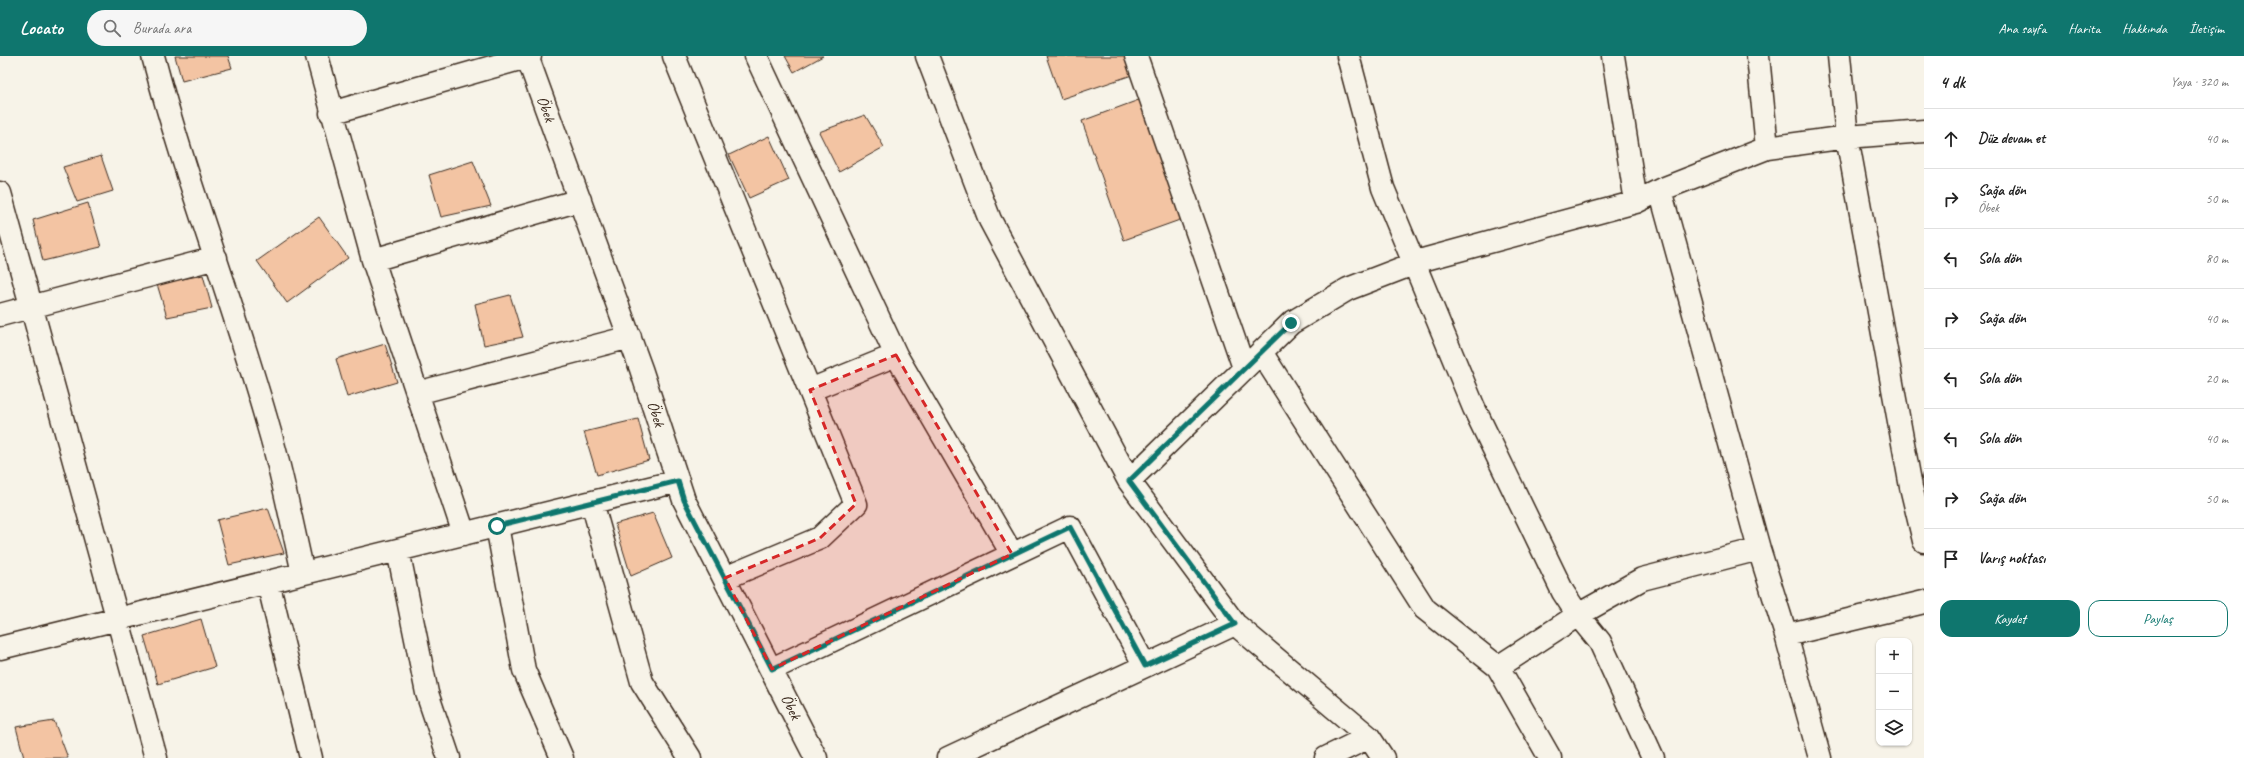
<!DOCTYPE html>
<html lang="tr">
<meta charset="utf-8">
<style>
:root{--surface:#fff;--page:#f6f6f6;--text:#222;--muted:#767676;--line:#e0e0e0;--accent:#0f766e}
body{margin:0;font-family:Caveat,sans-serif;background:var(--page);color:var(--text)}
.controls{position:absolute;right:12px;bottom:12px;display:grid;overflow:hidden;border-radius:8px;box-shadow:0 1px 3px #0004}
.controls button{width:36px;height:36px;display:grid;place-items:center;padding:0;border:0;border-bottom:1px solid var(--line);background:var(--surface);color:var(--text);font:20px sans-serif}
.stop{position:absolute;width:12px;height:12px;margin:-9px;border:3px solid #0f766e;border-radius:50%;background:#fff}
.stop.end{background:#0f766e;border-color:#fff;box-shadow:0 1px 4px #0008}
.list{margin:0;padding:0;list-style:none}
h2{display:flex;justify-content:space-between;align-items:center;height:52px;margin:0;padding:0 16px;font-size:17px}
h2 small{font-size:13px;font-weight:400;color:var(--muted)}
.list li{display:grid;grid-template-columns:26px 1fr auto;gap:12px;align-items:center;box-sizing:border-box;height:60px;padding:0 16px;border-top:1px solid var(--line)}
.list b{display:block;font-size:15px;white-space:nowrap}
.list p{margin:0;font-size:13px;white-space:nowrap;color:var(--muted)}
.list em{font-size:13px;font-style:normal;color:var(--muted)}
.actions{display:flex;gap:8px;padding:12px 16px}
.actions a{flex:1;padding:9px 0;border:1px solid var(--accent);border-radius:12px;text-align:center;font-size:14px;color:var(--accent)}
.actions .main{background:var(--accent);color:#fff}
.icon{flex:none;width:22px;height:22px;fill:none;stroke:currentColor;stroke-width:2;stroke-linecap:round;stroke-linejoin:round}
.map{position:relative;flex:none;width:1924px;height:702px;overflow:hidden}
header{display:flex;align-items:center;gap:24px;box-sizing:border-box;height:56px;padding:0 20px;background:var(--accent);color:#fff}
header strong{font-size:19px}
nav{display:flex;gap:22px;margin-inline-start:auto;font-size:14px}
.search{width:280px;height:36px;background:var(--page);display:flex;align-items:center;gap:10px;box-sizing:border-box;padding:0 14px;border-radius:22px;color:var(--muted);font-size:15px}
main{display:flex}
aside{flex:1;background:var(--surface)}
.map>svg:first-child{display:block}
.building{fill:#f3c4a3;stroke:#3b2a1e}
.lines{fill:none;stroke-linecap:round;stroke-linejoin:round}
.minor-casing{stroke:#3b2a1e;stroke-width:25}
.minor{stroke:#f7f3e8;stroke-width:22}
.route{stroke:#0f766e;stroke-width:5}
.marked{fill:#d62828;fill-opacity:0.2;stroke:#d62828;stroke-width:3;stroke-dasharray:8 5;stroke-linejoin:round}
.labels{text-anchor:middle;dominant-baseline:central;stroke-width:4;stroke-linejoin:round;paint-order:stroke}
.street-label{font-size:16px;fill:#3b2a1e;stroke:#f7f3e8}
</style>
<header>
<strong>Locato</strong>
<div class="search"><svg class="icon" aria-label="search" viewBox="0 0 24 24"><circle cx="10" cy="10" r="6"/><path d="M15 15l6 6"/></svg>Burada ara</div>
<nav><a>Ana sayfa</a><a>Harita</a><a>Hakkında</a><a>İletişim</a></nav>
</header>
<main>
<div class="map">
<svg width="1924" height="702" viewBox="0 0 1924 702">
<rect width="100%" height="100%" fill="#f7f3e8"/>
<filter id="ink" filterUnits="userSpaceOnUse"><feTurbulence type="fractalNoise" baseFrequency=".025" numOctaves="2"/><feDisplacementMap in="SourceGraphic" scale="8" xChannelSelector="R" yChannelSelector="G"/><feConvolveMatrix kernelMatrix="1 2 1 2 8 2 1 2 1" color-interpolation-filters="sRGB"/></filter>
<g filter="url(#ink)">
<path class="building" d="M175 0H228L232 12 182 25Z
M785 0H823L794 16Z
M1046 0H1132L1138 17 1061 43Z
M1144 42 1188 161 1124 184 1082 65Z
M865 59 884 91 839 116 819 76Z
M769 80 789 124 749 142 729 99Z
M101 100 113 135 77 146 63 111Z
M473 105 491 150 441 161 429 119Z
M88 147 101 191 43 205 33 164Z
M319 161 348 202 287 247 257 205Z
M203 219 212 252 167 261 157 228Z
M510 239 523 281 484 289 475 248Z
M385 288 397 326 347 341 336 303Z
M638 363 649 404 597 419 584 376Z
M268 452 284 497 229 509 217 464Z
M653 457 672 502 631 520 615 468Z
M201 563 215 611 158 628 144 580Z
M54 665 68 702H24L16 671Z"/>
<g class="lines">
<g class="minor-casing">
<path id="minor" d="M153 0C186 126 234 248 269 373 283 420 292 469 303 517
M317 0 373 204 464 478
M527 0 641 313 684 444 816 702
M674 0 856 448 820 482 725 522
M756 0 896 299 810 334
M927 0 990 164 1129 425 1235 568 1369 681 1383 702
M1136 0 1244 312
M1348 0 1383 132 1474 352 1563 536 1578 559 1600 586 1653 702
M1613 0 1636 146
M1758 0 1767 92
M1839 0 1847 81 1911 431 1924 485
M331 57 530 0
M1660 134 1759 493 1786 579 1820 702
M0 137 156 702
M373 204 580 144
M0 259 216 202
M1261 296 1425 553 1498 611 1550 702
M896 299 1012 498
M417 337 630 281
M1129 425 1291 267 1348 233 1426 203 1636 146 1660 134 1767 92 1847 81 1924 75
M592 446 642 626 690 702
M497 470 524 614 562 702
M398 494 427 637 449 702
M268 526 311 702
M1786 579 1924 546
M0 592 678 425
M1498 611 1578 559 1642 523 1759 493
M772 613 1070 471 1145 610
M948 702 1235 568
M1326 702 1369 681"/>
</g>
<use href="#minor" class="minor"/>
</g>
</g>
<g class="lines" filter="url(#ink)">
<path class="route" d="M497 470 678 425 684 444 772 613 1070 471 1145 610 1235 568 1129 425 1291 267"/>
</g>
<path class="marked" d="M896 299 1012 498 772 613 725 522 820 482 856 448 810 334Z"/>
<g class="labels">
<g class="street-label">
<text transform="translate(546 53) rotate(70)">Öbek</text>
<text transform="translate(656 358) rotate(72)">Öbek</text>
<text transform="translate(791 651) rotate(64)">Öbek</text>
</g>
</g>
</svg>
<div class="controls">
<button>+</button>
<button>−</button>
<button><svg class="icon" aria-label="layers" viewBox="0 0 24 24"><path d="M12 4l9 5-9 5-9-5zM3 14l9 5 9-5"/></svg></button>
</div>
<div class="stop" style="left:497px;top:470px"></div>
<div class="stop end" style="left:1291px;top:267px"></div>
</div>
<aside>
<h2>4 dk<small>Yaya · 320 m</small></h2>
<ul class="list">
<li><svg class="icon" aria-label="ahead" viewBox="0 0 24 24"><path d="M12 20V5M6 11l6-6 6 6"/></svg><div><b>Düz devam et</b></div><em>40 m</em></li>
<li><svg class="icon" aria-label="right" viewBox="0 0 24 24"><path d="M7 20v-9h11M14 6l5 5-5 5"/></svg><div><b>Sağa dön</b><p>Öbek</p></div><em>50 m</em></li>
<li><svg class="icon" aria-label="left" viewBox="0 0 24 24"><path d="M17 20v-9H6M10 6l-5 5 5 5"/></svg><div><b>Sola dön</b></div><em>80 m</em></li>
<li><svg class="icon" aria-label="right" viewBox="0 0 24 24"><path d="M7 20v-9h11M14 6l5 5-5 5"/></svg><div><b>Sağa dön</b></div><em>40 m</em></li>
<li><svg class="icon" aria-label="left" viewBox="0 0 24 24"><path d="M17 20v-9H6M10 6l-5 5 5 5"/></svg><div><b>Sola dön</b></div><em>20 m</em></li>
<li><svg class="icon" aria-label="left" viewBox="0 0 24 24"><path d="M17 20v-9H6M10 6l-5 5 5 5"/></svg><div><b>Sola dön</b></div><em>40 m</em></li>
<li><svg class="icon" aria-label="right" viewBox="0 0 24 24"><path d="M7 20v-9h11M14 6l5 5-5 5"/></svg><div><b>Sağa dön</b></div><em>50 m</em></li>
<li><svg class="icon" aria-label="arrive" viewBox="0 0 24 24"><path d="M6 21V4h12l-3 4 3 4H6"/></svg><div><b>Varış noktası</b></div></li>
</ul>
<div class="actions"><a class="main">Kaydet</a><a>Paylaş</a></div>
</aside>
</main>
